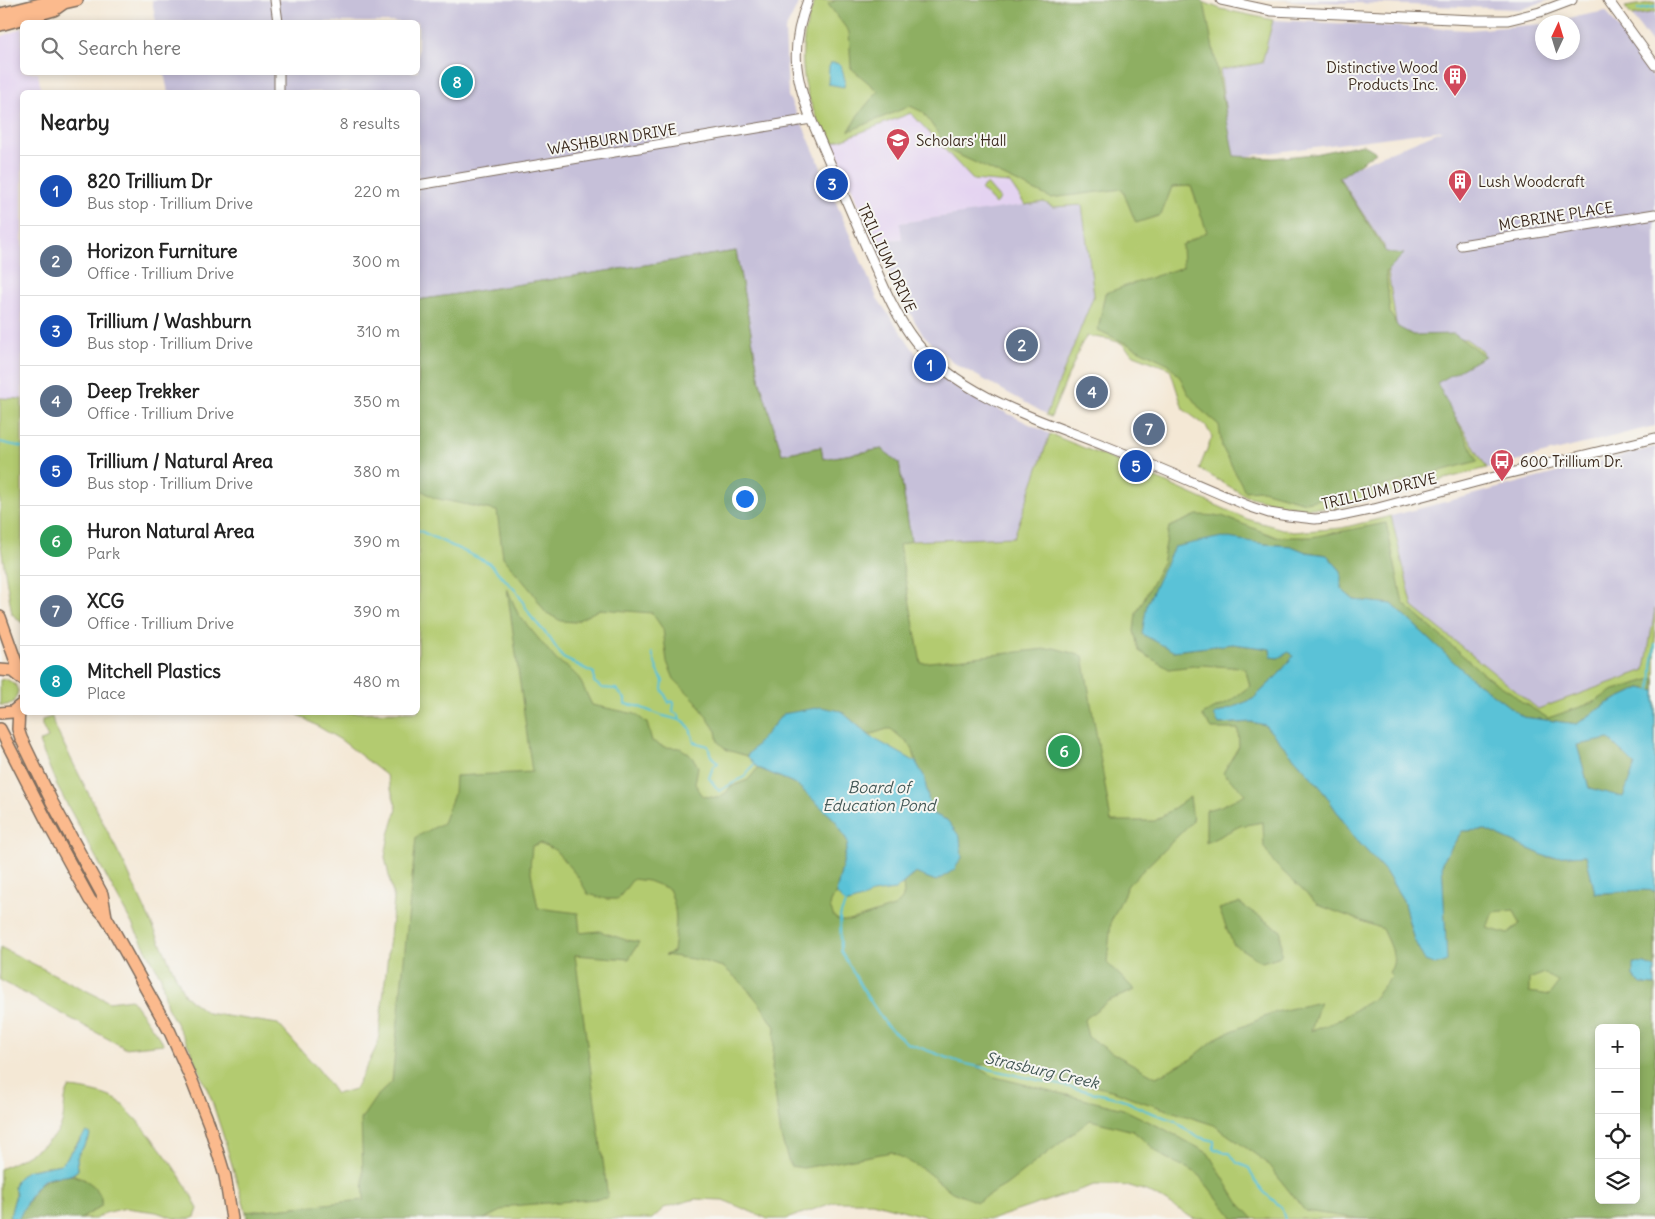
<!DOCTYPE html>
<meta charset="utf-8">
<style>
:root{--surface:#fff;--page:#f2f2f2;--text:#222;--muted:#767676;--line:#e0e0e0;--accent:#d1495b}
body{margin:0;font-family:Delius,sans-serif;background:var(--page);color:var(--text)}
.controls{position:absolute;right:15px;bottom:15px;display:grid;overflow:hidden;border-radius:8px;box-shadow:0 2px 8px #0003}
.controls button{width:45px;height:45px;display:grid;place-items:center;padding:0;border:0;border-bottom:1px solid var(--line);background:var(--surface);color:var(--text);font:25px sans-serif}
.compass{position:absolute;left:1535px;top:15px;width:45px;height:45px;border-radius:50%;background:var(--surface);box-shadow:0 2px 8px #0003;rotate:4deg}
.you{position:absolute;left:744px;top:498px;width:18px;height:18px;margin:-12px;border:4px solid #fff;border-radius:50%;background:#1a73e8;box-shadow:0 0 0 8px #1a73e833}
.badge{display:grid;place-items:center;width:32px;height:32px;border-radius:50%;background:var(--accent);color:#fff;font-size:16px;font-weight:700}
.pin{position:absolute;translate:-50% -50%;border:2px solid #fff;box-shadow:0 1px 5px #0006}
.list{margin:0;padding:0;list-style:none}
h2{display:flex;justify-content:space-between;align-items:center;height:65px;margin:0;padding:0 20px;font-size:21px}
h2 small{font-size:16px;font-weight:400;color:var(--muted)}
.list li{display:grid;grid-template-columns:32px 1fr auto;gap:15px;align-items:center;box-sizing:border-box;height:70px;padding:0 20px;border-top:1px solid var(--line)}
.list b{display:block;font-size:19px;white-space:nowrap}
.list p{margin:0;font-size:16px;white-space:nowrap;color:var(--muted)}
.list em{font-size:16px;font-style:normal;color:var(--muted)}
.icon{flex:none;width:28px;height:28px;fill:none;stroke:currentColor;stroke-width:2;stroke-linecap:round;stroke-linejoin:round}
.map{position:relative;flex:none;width:1655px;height:1219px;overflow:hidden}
.search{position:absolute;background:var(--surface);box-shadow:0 2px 8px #0003;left:20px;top:20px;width:400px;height:55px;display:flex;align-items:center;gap:12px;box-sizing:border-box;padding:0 18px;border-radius:8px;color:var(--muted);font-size:19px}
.panel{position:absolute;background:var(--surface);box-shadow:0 2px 8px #0003;left:20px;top:90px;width:400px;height:625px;border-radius:8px}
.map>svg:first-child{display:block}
.built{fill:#e4d3f1}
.industrial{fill:#c6c0d9}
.green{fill:#b3cb70;stroke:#777a47;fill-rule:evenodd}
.forest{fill:#8eaf62;stroke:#646c40;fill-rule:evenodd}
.water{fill:#5ac2d7;stroke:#4a767a;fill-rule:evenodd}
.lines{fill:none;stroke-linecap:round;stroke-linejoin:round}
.stream{stroke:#5ac2d7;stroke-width:2}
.minor-casing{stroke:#7c6c5e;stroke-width:11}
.major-casing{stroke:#7c6c5e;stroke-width:14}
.minor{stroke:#fff;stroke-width:9}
.major{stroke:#fbba8d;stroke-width:11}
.labels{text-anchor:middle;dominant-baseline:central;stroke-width:4;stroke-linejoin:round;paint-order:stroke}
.poi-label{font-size:15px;fill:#3b2a1e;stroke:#f6f6f2;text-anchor:start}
.street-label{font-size:15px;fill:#3b2a1e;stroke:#f6f6f2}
.water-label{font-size:16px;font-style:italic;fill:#445856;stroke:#f6f6f2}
</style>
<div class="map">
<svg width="1655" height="1219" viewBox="0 0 1655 1219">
<rect width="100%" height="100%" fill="#f6f6f2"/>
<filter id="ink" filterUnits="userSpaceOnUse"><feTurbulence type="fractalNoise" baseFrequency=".02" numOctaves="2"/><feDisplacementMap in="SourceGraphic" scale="10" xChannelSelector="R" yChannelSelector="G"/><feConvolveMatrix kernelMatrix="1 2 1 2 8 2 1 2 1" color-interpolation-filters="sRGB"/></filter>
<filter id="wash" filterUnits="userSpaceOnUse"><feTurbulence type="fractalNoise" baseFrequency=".0096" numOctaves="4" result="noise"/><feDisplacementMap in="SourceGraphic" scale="20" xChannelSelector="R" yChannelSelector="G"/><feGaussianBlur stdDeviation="1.12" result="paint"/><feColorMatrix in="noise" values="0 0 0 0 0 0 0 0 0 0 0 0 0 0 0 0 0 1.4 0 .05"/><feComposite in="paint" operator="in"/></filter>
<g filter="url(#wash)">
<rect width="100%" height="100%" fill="#f4e8d5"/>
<path class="built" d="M22 28V72L38 73 41 92H22V399L0 398V37Z
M911 113 973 180 1010 183 1025 205 901 223 902 239 874 241 833 143Z"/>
<path class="industrial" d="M152 0H800L785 30 788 96 804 128 877 298 924 365 965 393 1050 434 1014 537 911 541 899 463 823 459 821 447 782 454 760 382 736 251 418 300V92H168L164 73 418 72V22H156Z
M1276 0H1550L1519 9Z
M1606 11 1655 80V426L1487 468 1434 382 1483 351 1398 336 1337 174 1443 130 1232 158 1220 70 1262 63 1273 20 1468 30 1542 24V52H1572V22H1548Z
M1655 12V47L1632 16Z
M1044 202 1053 207 1082 204 1094 295 1046 414 954 363 923 335 902 300 874 241 902 239 900 223Z
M1655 447V609L1645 670 1538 709 1413 607 1391 516Z"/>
<path class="green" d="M816 0H1198L1221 9 1273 20 1262 63 1220 70 1232 158 1337 174 1384 246 1398 336 1466 339 1484 352 1434 382 1487 468 1334 508H1305L1283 505 1246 496 1199 469 1212 437 1206 426 1183 409 1170 369 1134 355 1121 343 1108 339 1087 336 1082 343 1051 417 1046 415 1094 295 1082 205 1053 207 1044 202 1025 205 1010 183 973 180 911 113 833 143C828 135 822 128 818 120 799 84 797 37 816 0Z
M1655 2V12L1632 16 1625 7Z
M987 184 1000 199 995 204 981 189Z
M736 251 760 382 782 454 821 447 823 459 882 449 899 463 911 541 1014 537 1050 434 1131 467 1247 519 1293 532 1342 528 1391 516 1413 607 1538 709 1645 670 1655 609V1219H1194L1162 1199 1146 1191 1130 1186 1113 1185H1094L993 1219 931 1218 872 1202H835L786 1219H768L723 1200 695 1199 664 1208 652 1219H484L509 1206 364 1201 246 1212 224 1138 211 1098 189 1047 167 1007 161 977 57 786 39 742 48 738 42 726V720L52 717 54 725 126 868 185 996 207 1013 278 1024 319 1070 336 1094 355 1089 378 1044 394 900 385 857 389 835 397 809 387 776 341 740 295 713 418 712V300ZM1599 1028H1636V1200H1599Z
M0 398 22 399V623L12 614 0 541Z
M6 679 15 684 18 691 14 702 7 705H0V680Z
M0 947 109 1002 131 999 164 1044 125 1048 0 980Z
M69 1088C84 1089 103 1093 117 1100 122 1103 125 1108 128 1111 152 1135 185 1179 198 1209L195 1217 190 1219H177L156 1212 126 1208 105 1213 96 1219H81L101 1206 83 1178 73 1175 78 1170 77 1157 89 1138 80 1139 66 1159 61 1164 26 1171 14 1187 16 1194 9 1219H0V1169C17 1161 53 1144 61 1126 66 1113 62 1100 69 1088Z"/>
<path class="forest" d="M836 0H1200L1204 2 1234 156 1273 158 1314 154 1363 144 1376 152 1339 178 1386 252 1404 254 1386 272 1390 313 1398 327 1413 335 1454 334 1485 356 1437 383 1478 461 1372 489 1305 502 1262 490 1245 491 1222 447 1219 425 1201 410 1187 392 1181 379 1169 364 1098 330 1105 293 1183 267 1182 245 1207 232 1191 186 1172 187 1161 215 1136 223 1122 189 1051 198 950 151 923 112 910 106 849 131 858 115 878 91 851 68 849 32 828 4Z
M736 251 760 382 782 454 821 447 823 459 882 449 899 463 911 541 899 545 921 663 1054 648 1083 656 1111 821H1155L1190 797 1193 821 1128 885 1111 922 1107 963 1135 990 1108 1001 1084 1020 1088 1037 1116 1055 1156 1077 1191 1059 1218 1037 1276 1012 1320 1002 1311 1031 1335 1022 1373 999 1392 976 1389 972C1400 959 1388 941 1383 929L1318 905 1274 863 1264 847 1263 822 1240 826 1206 843V810L1221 806 1246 794 1223 773 1239 746 1238 729H1212L1202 715 1230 701 1250 686 1245 668 1202 665 1169 669 1139 651 1134 631 1136 614 1162 564 1169 527 1197 515 1222 516 1276 537H1312L1386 523 1403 603 1487 677 1512 693 1522 702 1548 718 1592 703 1614 690 1655 678V691L1641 688 1606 704 1577 724 1523 717 1471 678 1392 604 1354 600 1341 589V571L1327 555 1306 552 1291 546 1265 544 1174 547 1166 566 1173 651 1233 644 1270 649 1271 657 1278 658 1289 651 1294 656 1279 674 1253 699 1214 715 1219 724 1252 722 1265 725 1321 788 1354 837 1385 871 1403 900 1414 940 1445 928 1442 862 1462 831 1486 830 1547 857 1586 855 1595 893C1616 894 1635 888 1655 891V968L1645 964 1634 963 1633 975 1641 984 1655 985V1219H1361L1305 1211 1266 1162 1214 1125 1143 1102 1115 1091 994 1063 975 1066 995 1077 1123 1109 1166 1130 1208 1153 1238 1202 1254 1219H1234L1197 1173 1164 1157 1133 1131 1090 1120 1006 1185 977 1202 952 1192 924 1170 892 1152 803 1168 790 1166 781 1137 772 1070 775 1027 760 1004 742 983 723 967 699 960 665 955 673 952C676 926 679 913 669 889L648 881 633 879 618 899H606L588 894 578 877 555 850 540 843 532 846 530 867 538 908 578 913 580 933 599 931 626 940 639 942 629 959 575 955 608 1198 511 1206 484 1219H247L246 1212 364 1200 361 1119 376 1097 392 1082 416 837 443 823 454 794 455 776 532 772 507 588 518 614 557 661 569 668 579 678 592 705 635 714 647 723 652 741 664 747 680 748 688 753 695 761 698 767 695 784 703 796 718 798 727 792 730 787 748 780 758 768 796 784 835 820 848 842 836 893 831 902 830 907 834 917 840 921H850L894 907 902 899 904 894 903 883 916 873 936 881 947 820 930 813 924 777 916 762 912 747 891 729H887L869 735 841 711 783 714 747 756 727 750 718 742 716 731 696 701 674 679 667 662 663 629 652 613 600 609 575 622 561 621 545 612 533 593 503 557 497 511 434 498 418 488V300ZM1514 910 1520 924 1508 934 1487 928 1493 912ZM1545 973 1559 982 1549 995 1529 992V979ZM1599 1028H1636V1200H1599Z
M1609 739 1635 765 1623 798 1589 788 1577 745Z
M1239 903 1281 931V956L1262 962 1233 944 1219 909Z
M73 1175C86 1179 104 1189 101 1206L81 1219H17L38 1185 49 1178Z"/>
<path class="water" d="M831 63H836L841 65 845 80 844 87 828 84 829 67Z
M1222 537 1265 544 1291 546 1306 552 1327 555 1341 571V589L1354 600 1392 604 1471 678 1523 717 1577 724 1606 704 1641 688 1655 691V891C1635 888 1616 894 1595 893L1586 855 1547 857 1486 830 1462 831 1442 862 1447 961 1436 965 1425 961 1414 940 1403 900 1385 871 1354 837 1321 788 1265 725 1252 722 1219 724 1214 715 1253 699 1279 674 1293 656 1289 652 1278 658 1271 657 1270 649 1233 644 1173 651 1142 634 1147 604 1174 547ZM1609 739 1635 765 1623 797 1589 788 1577 745Z
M821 707 841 711 871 737 916 762 924 776 931 813 947 820 960 837 962 858 954 870 936 881 915 873 895 890 872 893 865 898 845 904 836 893 848 842 835 820 796 784 758 768 747 756 783 714Z
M1633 963 1645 964 1655 968V985L1641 984 1633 976Z
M86 1132 90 1134 89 1138 77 1157 78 1170C67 1180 58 1174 47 1178 33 1185 26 1205 19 1218L9 1219 16 1194 14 1187 16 1180 26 1171 61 1164 66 1159Z"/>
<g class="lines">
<path class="stream" d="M1638 10 1655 7
M0 442 22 447
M418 530 489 563 517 592 532 618 549 637 563 658 594 673V682L602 688 616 689 625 699V704L637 706 660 715 684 721 690 728 694 742 708 746 711 756 718 763 713 767 709 778 719 791 744 777 754 764
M652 653 657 669 663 681 662 689 669 703 672 701 674 703 673 712 679 715 680 720
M1651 692 1652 667 1655 644
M845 904 840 916 841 951 867 996 887 1026 907 1043 962 1063 1122 1099 1144 1110 1175 1121 1195 1136 1214 1141V1148L1223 1152H1229L1237 1163 1249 1168 1255 1181 1264 1192 1281 1207 1285 1219"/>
</g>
</g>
<g filter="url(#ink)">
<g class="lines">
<g class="minor-casing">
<path id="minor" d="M275 0 278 22
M808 0C790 46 794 74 811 119 830 163 849 207 868 251 882 282 894 314 915 341 960 397 1043 421 1108 447 1156 466 1203 487 1251 507L1269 513 1288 516 1315 519 1336 517 1374 509 1502 475 1655 438
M1221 0 1272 11 1474 20H1508L1540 12 1572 0
M1608 0 1655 65
M279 72V92
M418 185 811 119
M1461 245 1655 214"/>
</g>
<g class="major-casing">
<path id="major" d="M0 14 52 1 64 3 77 0
M0 25 54 10 64 3
M0 617 16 662 19 675
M0 670 12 671 22 679
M19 709 18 729 21 738 52 802 102 894 106 917
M0 713 12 712 22 704
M0 729 50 827 90 900 106 917 170 1032 192 1081 209 1124 225 1176 232 1219"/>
</g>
<use href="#minor" class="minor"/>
<use href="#major" class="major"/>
</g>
</g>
<defs>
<g id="building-pin" transform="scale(1.25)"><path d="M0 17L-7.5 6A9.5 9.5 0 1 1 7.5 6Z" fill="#d1495b" stroke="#f6f6f2"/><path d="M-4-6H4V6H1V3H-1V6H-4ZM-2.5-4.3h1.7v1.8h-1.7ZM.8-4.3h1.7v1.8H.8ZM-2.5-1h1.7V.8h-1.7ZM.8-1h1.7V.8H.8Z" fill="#fff"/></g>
<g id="school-pin" transform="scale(1.25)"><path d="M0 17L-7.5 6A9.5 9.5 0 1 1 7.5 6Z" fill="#d1495b" stroke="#f6f6f2"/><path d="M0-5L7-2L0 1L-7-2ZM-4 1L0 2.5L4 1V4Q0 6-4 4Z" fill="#fff"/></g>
<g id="bus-pin" transform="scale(1.25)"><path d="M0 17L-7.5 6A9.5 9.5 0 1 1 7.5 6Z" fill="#d1495b" stroke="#f6f6f2"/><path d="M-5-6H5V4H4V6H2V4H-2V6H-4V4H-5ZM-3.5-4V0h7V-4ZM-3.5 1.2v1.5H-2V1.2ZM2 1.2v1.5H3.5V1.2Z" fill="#fff"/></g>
</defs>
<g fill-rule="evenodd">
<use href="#building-pin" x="1455" y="76"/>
<use href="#school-pin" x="898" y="140"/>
<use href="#building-pin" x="1460" y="181"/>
<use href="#bus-pin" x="1502" y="461"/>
</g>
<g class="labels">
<g class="poi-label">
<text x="1438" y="67" text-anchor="end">Distinctive Wood<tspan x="1438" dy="17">Products Inc.</tspan></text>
<text x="916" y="140">Scholars' Hall</text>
<text x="1478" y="181">Lush Woodcraft</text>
<text x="1520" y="461">600 Trillium Dr.</text>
</g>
<g class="street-label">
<text transform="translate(612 139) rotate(-9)">WASHBURN DRIVE</text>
<text transform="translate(1556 216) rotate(-9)">MCBRINE PLACE</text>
<text transform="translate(887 258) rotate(65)">TRILLIUM DRIVE</text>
<text transform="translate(1379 491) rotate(-13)">TRILLIUM DRIVE</text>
</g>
<g class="water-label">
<text x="879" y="787">Board of<tspan x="879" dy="18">Education Pond</tspan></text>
<text transform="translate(1042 1070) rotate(13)">Strasburg Creek</text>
</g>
</g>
</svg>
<div class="controls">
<button>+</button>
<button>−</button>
<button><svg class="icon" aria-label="locate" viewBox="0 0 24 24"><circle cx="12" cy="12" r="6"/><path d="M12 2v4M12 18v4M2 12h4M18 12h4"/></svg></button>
<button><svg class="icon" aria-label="layers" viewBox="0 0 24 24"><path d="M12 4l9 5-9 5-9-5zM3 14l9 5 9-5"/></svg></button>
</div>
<svg class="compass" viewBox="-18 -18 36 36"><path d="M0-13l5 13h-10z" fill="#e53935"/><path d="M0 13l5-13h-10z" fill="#767676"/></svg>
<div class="you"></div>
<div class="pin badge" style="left:930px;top:365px;background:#1a4fb4">1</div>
<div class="pin badge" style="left:1022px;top:345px;background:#5c6f8a">2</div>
<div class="pin badge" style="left:832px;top:184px;background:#1a4fb4">3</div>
<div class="pin badge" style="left:1092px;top:392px;background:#5c6f8a">4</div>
<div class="pin badge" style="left:1136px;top:466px;background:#1a4fb4">5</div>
<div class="pin badge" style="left:1064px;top:751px;background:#2e9e5b">6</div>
<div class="pin badge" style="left:1149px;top:429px;background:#5c6f8a">7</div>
<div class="pin badge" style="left:457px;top:82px;background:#0f9aa8">8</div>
<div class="search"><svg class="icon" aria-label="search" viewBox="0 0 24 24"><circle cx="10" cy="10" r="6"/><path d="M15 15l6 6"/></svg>Search here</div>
<section class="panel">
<h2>Nearby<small>8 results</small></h2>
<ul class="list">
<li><span class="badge" style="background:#1a4fb4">1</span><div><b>820 Trillium Dr</b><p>Bus stop · Trillium Drive</p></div><em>220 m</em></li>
<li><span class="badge" style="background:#5c6f8a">2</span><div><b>Horizon Furniture</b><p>Office · Trillium Drive</p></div><em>300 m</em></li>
<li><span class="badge" style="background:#1a4fb4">3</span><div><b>Trillium / Washburn</b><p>Bus stop · Trillium Drive</p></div><em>310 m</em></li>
<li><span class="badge" style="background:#5c6f8a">4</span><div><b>Deep Trekker</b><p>Office · Trillium Drive</p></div><em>350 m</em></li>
<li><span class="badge" style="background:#1a4fb4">5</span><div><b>Trillium / Natural Area</b><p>Bus stop · Trillium Drive</p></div><em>380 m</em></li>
<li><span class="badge" style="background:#2e9e5b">6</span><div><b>Huron Natural Area</b><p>Park</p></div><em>390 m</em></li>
<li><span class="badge" style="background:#5c6f8a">7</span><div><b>XCG</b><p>Office · Trillium Drive</p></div><em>390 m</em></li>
<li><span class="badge" style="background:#0f9aa8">8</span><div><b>Mitchell Plastics</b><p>Place</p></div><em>480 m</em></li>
</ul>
</section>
</div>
